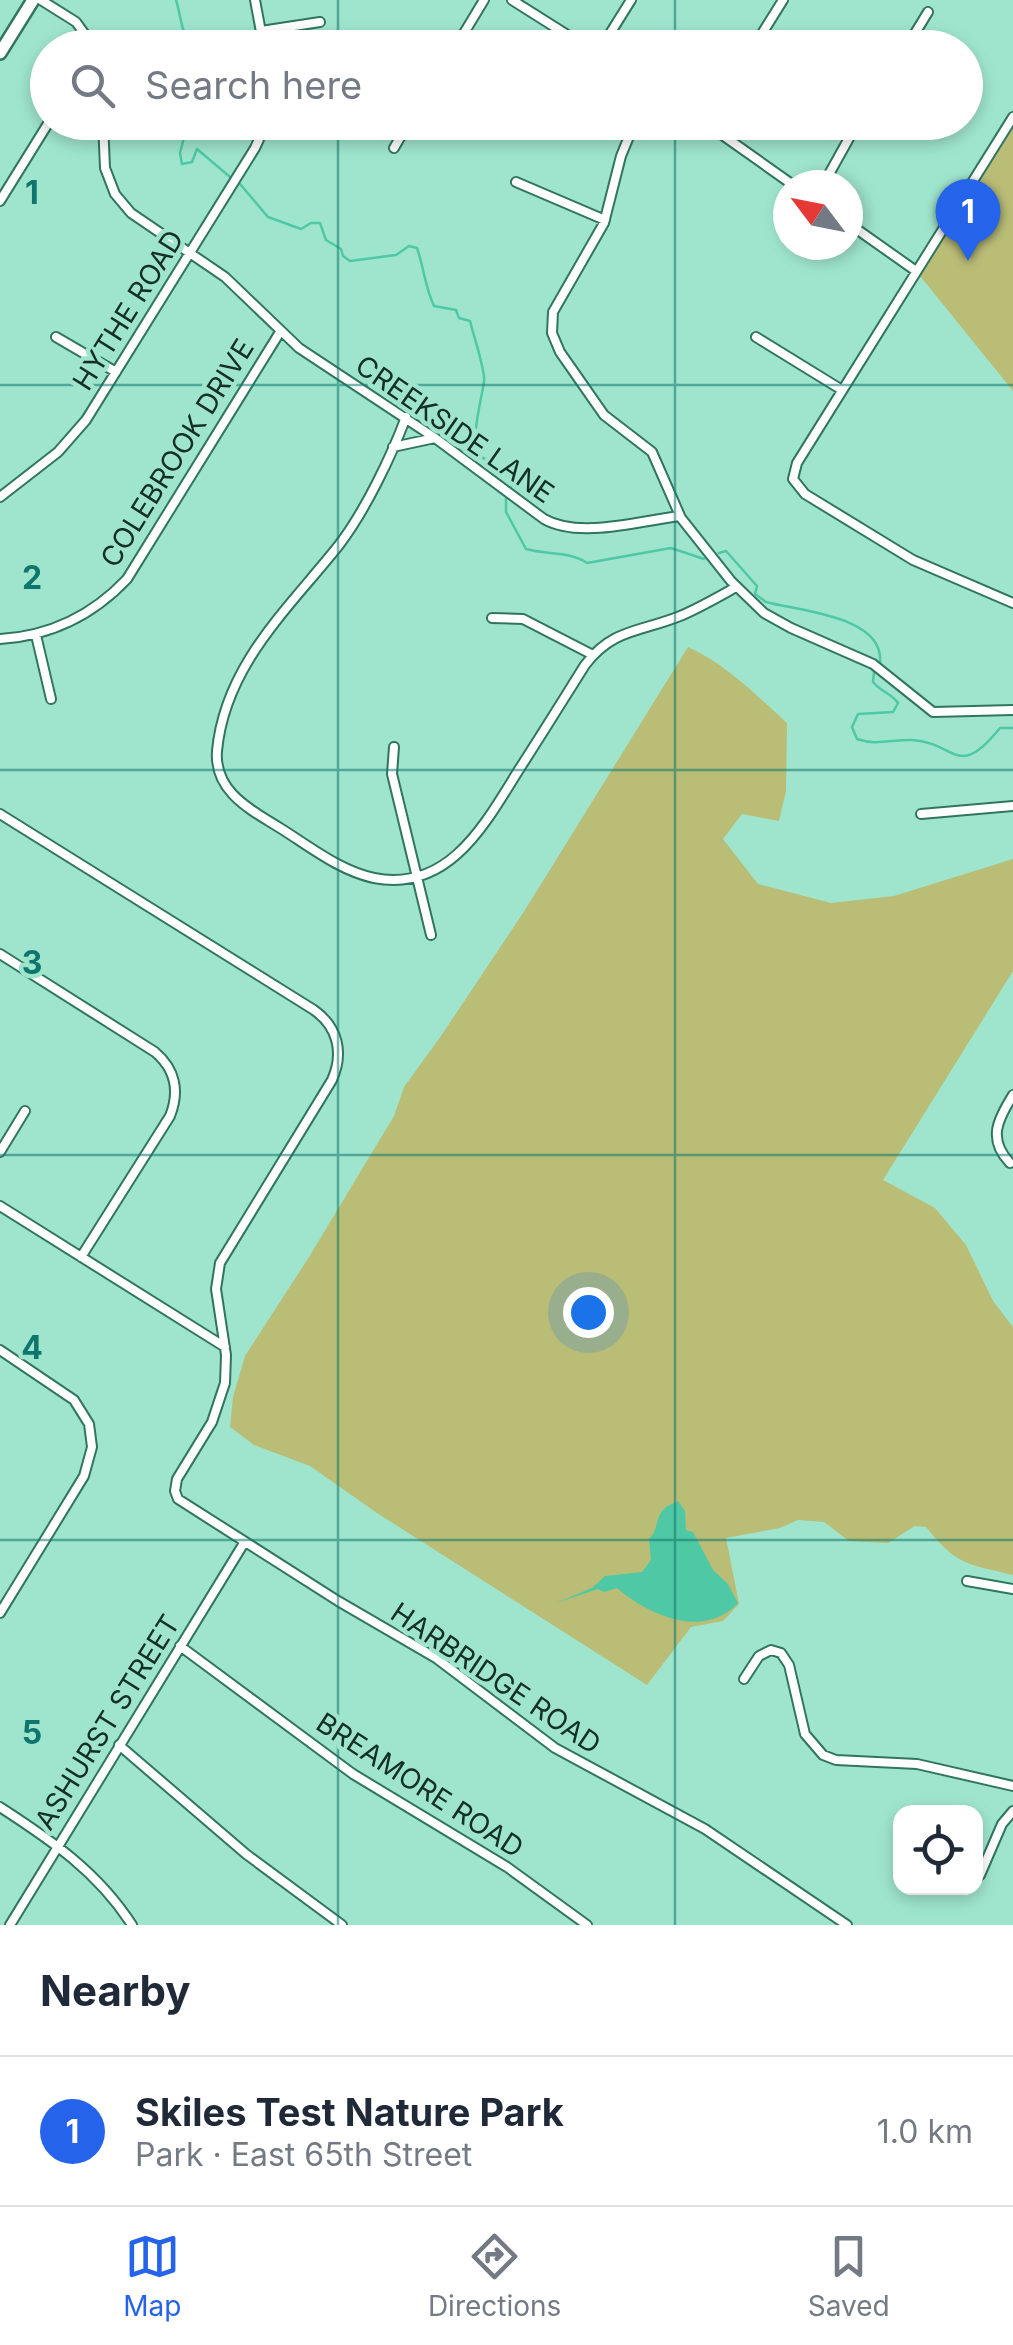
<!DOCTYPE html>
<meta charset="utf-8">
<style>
:root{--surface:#fff;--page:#f2f2f3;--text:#1f2937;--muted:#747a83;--line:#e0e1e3;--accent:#2563eb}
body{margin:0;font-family:Inter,sans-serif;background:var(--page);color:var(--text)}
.controls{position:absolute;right:30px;bottom:30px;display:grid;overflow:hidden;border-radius:20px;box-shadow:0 5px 15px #0003}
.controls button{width:90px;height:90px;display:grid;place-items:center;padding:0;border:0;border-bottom:2px solid var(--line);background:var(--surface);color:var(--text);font:50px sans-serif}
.compass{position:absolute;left:773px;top:170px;width:90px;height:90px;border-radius:50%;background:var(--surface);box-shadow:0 5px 15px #0003;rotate:302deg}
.you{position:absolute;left:588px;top:1312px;width:35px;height:35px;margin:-25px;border:8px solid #fff;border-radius:50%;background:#1a73e8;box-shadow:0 0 0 15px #1a73e833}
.badge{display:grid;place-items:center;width:65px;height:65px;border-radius:50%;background:var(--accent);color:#fff;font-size:32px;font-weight:700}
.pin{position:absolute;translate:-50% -82px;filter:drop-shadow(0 2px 5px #0008)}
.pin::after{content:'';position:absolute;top:52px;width:35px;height:30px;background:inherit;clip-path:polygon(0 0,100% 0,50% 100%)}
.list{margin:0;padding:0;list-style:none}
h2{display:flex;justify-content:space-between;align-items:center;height:130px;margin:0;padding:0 40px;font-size:42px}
h2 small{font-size:32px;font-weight:400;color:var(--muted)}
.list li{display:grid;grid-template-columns:65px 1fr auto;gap:30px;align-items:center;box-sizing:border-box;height:150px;padding:0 40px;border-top:2px solid var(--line)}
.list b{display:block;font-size:38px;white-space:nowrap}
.list p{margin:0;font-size:32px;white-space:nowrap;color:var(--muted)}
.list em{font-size:32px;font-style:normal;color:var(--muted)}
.icon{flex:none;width:55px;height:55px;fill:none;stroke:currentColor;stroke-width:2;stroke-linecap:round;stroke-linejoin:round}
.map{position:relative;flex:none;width:1013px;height:1925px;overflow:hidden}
.search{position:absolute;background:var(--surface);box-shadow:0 5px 15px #0003;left:30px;right:30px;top:30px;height:110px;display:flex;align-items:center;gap:25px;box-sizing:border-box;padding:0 35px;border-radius:55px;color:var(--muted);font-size:38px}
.sheet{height:280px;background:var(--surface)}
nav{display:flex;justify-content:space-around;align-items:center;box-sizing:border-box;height:140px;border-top:2px solid var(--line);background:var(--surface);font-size:28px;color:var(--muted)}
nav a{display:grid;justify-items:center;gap:5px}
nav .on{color:var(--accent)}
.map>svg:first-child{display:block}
.green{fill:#b9bd76}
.water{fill:#4fc8a5}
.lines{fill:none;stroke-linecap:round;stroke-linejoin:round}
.stream{stroke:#4fc8a5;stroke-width:2.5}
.street-casing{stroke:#307560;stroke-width:12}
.secondary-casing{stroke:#307560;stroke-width:16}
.street{stroke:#fff;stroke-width:8}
.secondary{stroke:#fff;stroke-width:11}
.grid{fill:none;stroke:#0f766e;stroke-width:2.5;stroke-opacity:0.55}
.labels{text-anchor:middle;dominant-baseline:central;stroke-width:9;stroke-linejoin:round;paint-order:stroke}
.street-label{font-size:28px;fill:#132f26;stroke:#9fe5cd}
.grid-label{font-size:32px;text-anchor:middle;font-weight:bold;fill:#0f766e;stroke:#9fe5cd;stroke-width:9;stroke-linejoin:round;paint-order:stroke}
</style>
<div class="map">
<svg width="1013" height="1925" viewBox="0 0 1013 1925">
<rect width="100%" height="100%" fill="#9fe5cd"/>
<path class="green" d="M1013 117V391L916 271Z
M688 647C726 664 756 695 787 723L786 791 779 821 742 814 723 839 758 884 831 903 894 896 1013 859V971L883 1180 935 1208 966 1245 993 1301 1013 1327V1575C965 1563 958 1566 926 1527L915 1526 888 1543 849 1541 824 1522 798 1520 780 1528 726 1538 739 1604 723 1621 691 1627 647 1685 377 1513 310 1466 254 1445 230 1427 233 1397 245 1356 309 1257 394 1116 404 1087 441 1036 525 910Z"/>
<path class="water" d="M678 1501 685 1511 686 1530 693 1532 713 1570 728 1584 738 1603C704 1640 648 1615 617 1588L604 1592 598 1589 556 1603 592 1588 605 1576 642 1572 651 1560 649 1539C663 1524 650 1512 678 1501Z"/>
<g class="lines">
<path class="stream" d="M176 0C182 18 180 37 197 48
M188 122 180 153 182 164 192 162 197 149 230 177
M240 184 268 217 301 229 311 223H320L326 240 341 249 343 256 350 261 396 255 409 246 417 248C424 268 425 287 434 306L456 310 459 318 470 321C473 334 486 372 484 382 480 405 474 427 475 452 486 463 500 463 512 474V486
M506 498V512L526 549C547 555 570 551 587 563L671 548 704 559
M719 553 726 551 757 586 755 594 766 602C799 611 885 616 880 663
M874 672 873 682C881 692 891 693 898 703L893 712 858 714 852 727 857 739C877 746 892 739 912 740 957 743 957 781 1000 728H1013"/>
<g class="street-casing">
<path id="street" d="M41 0 76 22 95 48
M255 0 264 48
M512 0 588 48
M261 31 320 22
M455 48 484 0
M601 48 631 0
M753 48 783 0
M906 48 928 12
M1013 117 797 463 793 479 805 494 913 560 1013 603
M103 122 105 168 115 194 131 213 225 277 299 348 435 438 544 519C579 539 640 521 679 516
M635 122 621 156 604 223 553 312 552 333 560 352 604 415 652 452 681 518 731 581 764 613 791 628 873 664 933 712 1013 710
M704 122 793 185
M394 148 409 122
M516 182 605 220
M823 185 858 122
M0 201 49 122
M848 223 916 271
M56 337 116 372
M756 337 842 390
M406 417C391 457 365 511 339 545 289 608 225 665 217 751 214 792 251 810 280 828 309 846 340 871 374 878 450 893 486 822 520 768 542 734 563 700 585 665 613 628 641 632 680 616 699 608 718 597 736 587
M393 447 435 438
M0 497 58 452 86 420 255 148 267 122
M492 618 523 619 593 655
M36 635 51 699
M0 639C51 636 92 616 127 579L280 332
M394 747 392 774 431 935
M0 814 314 1010C338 1027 344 1053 332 1080L220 1263 216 1289 226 1355 225 1383 212 1422 177 1479 175 1491 178 1499 338 1601 436 1658 555 1748 705 1829 847 1925
M921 814 1013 806
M0 954 155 1052C175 1069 180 1091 170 1116L81 1257
M0 1152 25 1111
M1010 1163C987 1139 998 1119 1013 1095
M0 1206 225 1347
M0 1350 74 1400 89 1424 92 1447 84 1476 0 1613
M967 1581 1013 1589
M180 1646 353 1774 507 1867 587 1925
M744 1679 759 1656 771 1650 781 1653 789 1665 805 1734 823 1755 836 1760 917 1764 1013 1786
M119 1745 246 1854 342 1925
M0 1807C51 1840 98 1872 132 1925
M980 1875 1002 1824 1013 1811
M10 1925 244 1543"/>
</g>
<g class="secondary-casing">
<path id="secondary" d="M0 53 33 0"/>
</g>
<use href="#street" class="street"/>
<use href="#secondary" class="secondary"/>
</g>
<path class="grid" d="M338 0V48M675 0V48M338 122V1925M675 122V1925M0 385H1013M0 770H1013M0 1155H1013M0 1540H1013"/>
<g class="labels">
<g class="street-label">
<text transform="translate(128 310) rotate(-58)">HYTHE ROAD</text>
<text transform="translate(455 429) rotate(35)">CREEKSIDE LANE</text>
<text transform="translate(177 453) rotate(-58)">COLEBROOK DRIVE</text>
<text transform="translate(496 1678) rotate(34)">HARBRIDGE ROAD</text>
<text transform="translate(107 1722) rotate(-58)">ASHURST STREET</text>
<text transform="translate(420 1785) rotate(33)">BREAMORE ROAD</text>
</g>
</g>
<g class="grid-label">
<text x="32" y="204">1</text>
<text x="32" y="589">2</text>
<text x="32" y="974">3</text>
<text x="32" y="1359">4</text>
<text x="32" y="1744">5</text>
</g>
</svg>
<div class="controls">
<button><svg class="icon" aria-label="locate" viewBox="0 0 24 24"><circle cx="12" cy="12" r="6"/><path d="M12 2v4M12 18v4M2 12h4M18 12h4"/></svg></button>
</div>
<svg class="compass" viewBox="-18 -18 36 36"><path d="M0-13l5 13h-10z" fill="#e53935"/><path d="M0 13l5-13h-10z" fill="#747a83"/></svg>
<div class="you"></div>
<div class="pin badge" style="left:968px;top:261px">1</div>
<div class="search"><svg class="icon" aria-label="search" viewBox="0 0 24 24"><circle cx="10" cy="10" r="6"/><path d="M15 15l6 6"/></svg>Search here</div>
</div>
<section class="sheet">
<h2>Nearby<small></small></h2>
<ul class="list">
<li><span class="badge">1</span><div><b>Skiles Test Nature Park</b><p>Park · East 65th Street</p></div><em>1.0 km</em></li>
</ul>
</section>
<nav>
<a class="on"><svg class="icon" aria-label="map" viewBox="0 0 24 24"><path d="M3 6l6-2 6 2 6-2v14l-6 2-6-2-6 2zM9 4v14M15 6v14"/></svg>Map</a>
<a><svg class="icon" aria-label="directions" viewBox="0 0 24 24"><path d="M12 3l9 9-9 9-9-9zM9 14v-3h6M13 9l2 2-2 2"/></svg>Directions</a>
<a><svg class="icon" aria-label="saved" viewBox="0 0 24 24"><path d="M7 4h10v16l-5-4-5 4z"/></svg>Saved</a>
</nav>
